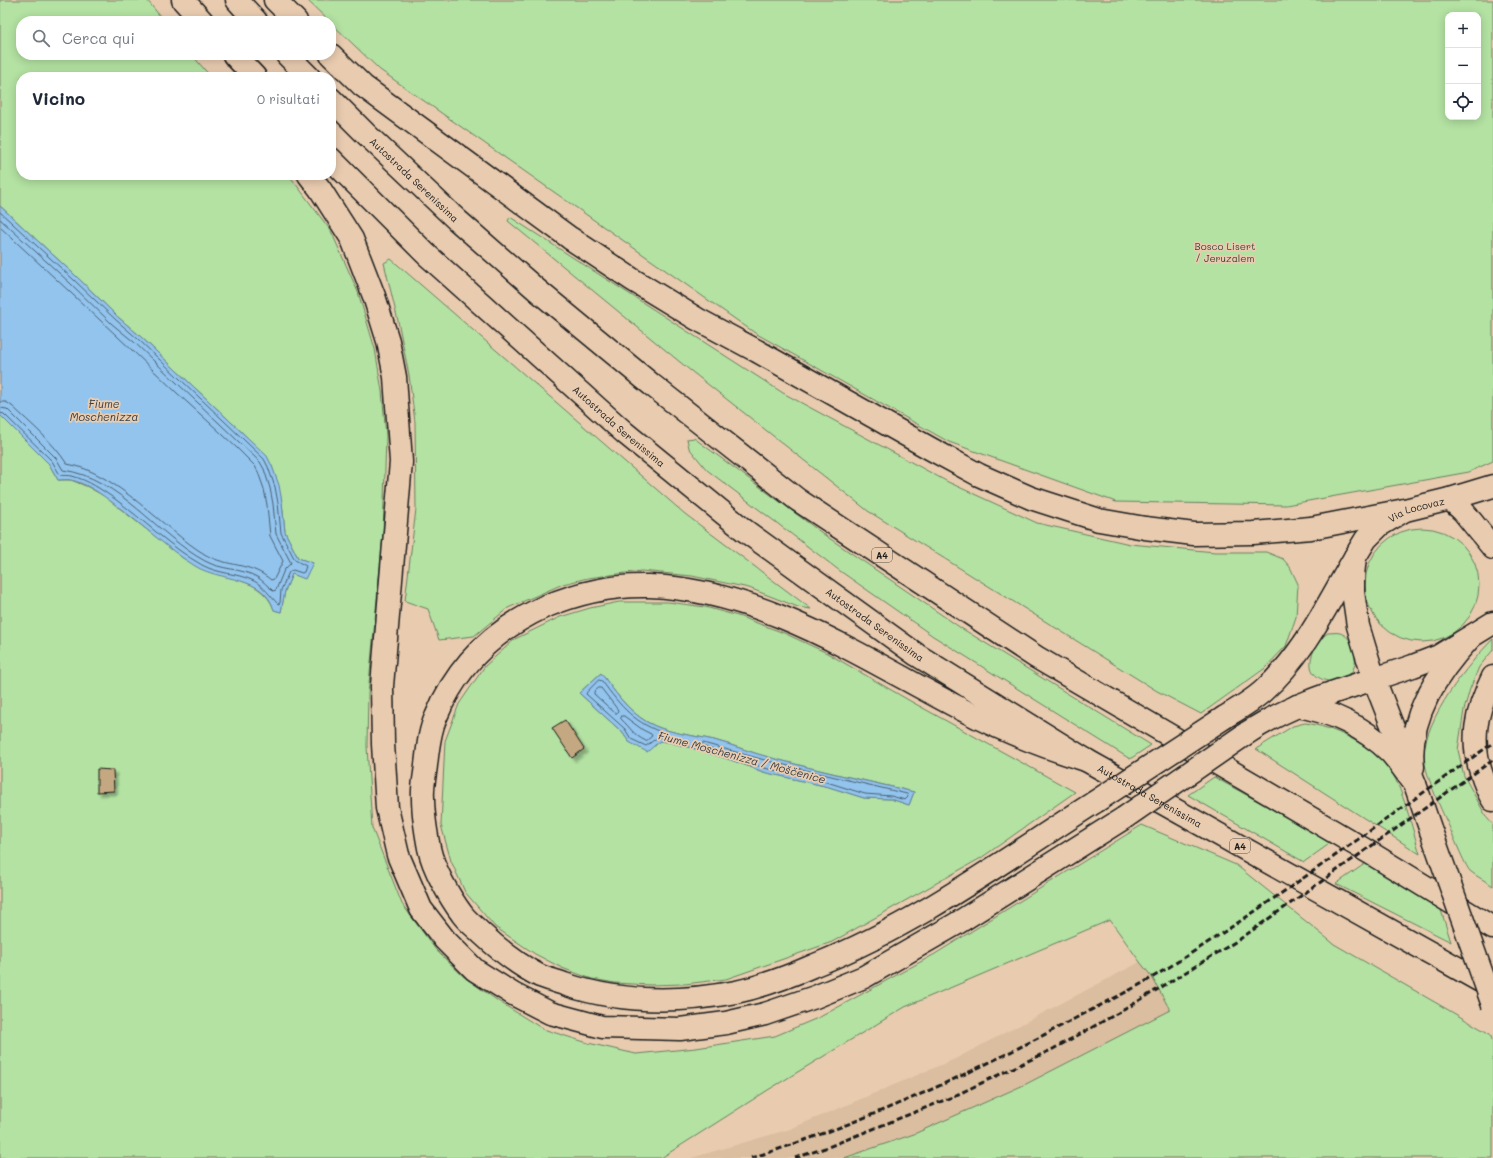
<!DOCTYPE html>
<html lang="it">
<meta charset="utf-8">
<style>
:root{--surface:#fff;--page:#f2f2f3;--text:#1f2937;--muted:#747a83;--line:#e0e1e3}
body{margin:0;font-family:Mali,sans-serif;background:var(--page);color:var(--text)}
.controls{position:absolute;right:12px;top:12px;display:grid;overflow:hidden;border-radius:8px;box-shadow:0 2px 10px #0003}
.controls button{width:36px;height:36px;display:grid;place-items:center;padding:0;border:0;border-bottom:1px solid var(--line);background:var(--surface);color:var(--text);font:20px sans-serif}
.list{margin:0;padding:0;list-style:none}
h2{display:flex;justify-content:space-between;align-items:center;height:52px;margin:0;padding:0 16px;font-size:17px}
h2 small{font-size:13px;font-weight:400;color:var(--muted)}
.icon{flex:none;width:22px;height:22px;fill:none;stroke:currentColor;stroke-width:2;stroke-linecap:round;stroke-linejoin:round}
.map{position:relative;flex:none;width:1493px;height:1158px;overflow:hidden}
.search{position:absolute;background:var(--surface);box-shadow:0 2px 10px #0003;left:16px;top:16px;width:320px;height:44px;display:flex;align-items:center;gap:10px;box-sizing:border-box;padding:0 14px;border-radius:16px;color:var(--muted);font-size:15px}
.panel{position:absolute;background:var(--surface);box-shadow:0 2px 10px #0003;left:16px;top:72px;width:320px;height:108px;border-radius:16px}
.map>svg:first-child{display:block}
.built{fill:#dabe9f}
.green{fill:#b3e2a2;stroke:#687f5f;fill-rule:evenodd}
.water{fill:#92c4ee;stroke:#63819a}
.lines{fill:none;stroke-linecap:round;stroke-linejoin:round}
.shore{stroke:#4b5f70;stroke-width:1}
.building{fill:#c4a881;stroke:#1c1c1c;filter:url(#shadow)}
.primary-casing{stroke:#1c1c1c;stroke-width:25}
.motorway-casing{stroke:#1c1c1c;stroke-width:25}
.primary{stroke:#e9ccb0;stroke-width:22}
.motorway{stroke:#e9ccb0;stroke-width:22}
.rail{stroke:#1c1c1c;stroke-width:3;stroke-dasharray:6 3;stroke-linecap:butt}
.primary-bridge-casing{stroke:#1c1c1c;stroke-width:25;stroke-linecap:butt}
.motorway-bridge-casing{stroke:#1c1c1c;stroke-width:25;stroke-linecap:butt}
.primary-bridge{stroke:#e9ccb0;stroke-width:22}
.motorway-bridge{stroke:#e9ccb0;stroke-width:22}
.labels{text-anchor:middle;dominant-baseline:central;stroke-width:3.5;stroke-linejoin:round;paint-order:stroke}
.shield{fill:#e9ccb0;stroke:#5a5148;stroke-width:1}
.shield-label{font-size:9px;font-weight:bold;fill:#1c1c1c}
.street-label{font-size:10px;fill:#1c1c1c;stroke:#e9ccb0}
.park-label{font-size:10px;fill:#3a4437;stroke:#e9ccb0}
.water-label{font-size:11px;font-style:italic;fill:#343e46;stroke:#e9ccb0}
</style>
<div class="map">
<svg width="1493" height="1158" viewBox="0 0 1493 1158">
<defs>
<filter id="shadow"><feDropShadow dx="3.5" dy="3.5" stdDeviation="1" flood-color="#0004"/></filter>
</defs>
<rect width="100%" height="100%" fill="#e9ccb0"/>
<filter id="ink" filterUnits="userSpaceOnUse"><feTurbulence type="fractalNoise" baseFrequency=".025" numOctaves="2"/><feDisplacementMap in="SourceGraphic" scale="8" xChannelSelector="R" yChannelSelector="G"/><feConvolveMatrix kernelMatrix="1 2 1 2 8 2 1 2 1" color-interpolation-filters="sRGB"/></filter>
<g filter="url(#ink)">
<path class="built" d="M1140 962 1152 977 1171 1010 1026 1084 914 1134 844 1158H691L790 1129 955 1059Z"/>
<path class="green" d="M0 0H147L164 21H21V55H192L211 77H21V175H289L331 231 358 292 375 349 382 391 386 436 383 535 368 694 367 746 372 828 402 904 436 950 464 977 498 1001 543 1029 588 1043 636 1054 696 1048 775 1036 820 1017 935 954 1142 825 1236 865 1334 944 1490 1034 1493 1042V1158H844L914 1134 1026 1084 1170 1010 1152 977 1140 962 1110 920 905 1007 768 1090 661 1158H0V415L49 464 58 480H71L88 487 104 496 184 559 252 585C262 591 271 599 274 610L281 612 285 591 292 574 305 578 313 563 298 558 285 532 282 502 272 466 249 439 140 336 118 317 77 277 0 206Z
M307 0H1493V461L1469 472 1286 505 1116 502 949 442 755 333 380 70 331 23V21H329ZM1448 15H1478V117H1448Z
M510 217 783 393 948 482 1037 523 1130 544 1215 552H1266L1283 559 1290 567 1298 584 1296 617 1286 646 1264 669 1201 714 1157 691 868 511 686 367 508 221Z
M391 259 685 514 811 609 798 607 749 588 692 576 641 571 588 578 563 584 508 608 474 636 439 640 428 609 405 601 416 509 415 422 409 375 398 321 384 263Z
M694 438 826 536 961 628 1151 745 1130 759 933 636 840 571 707 470 689 448 687 439Z
M1365 585a57 57 0 1 1 114 0a57 57 0 1 1-114 0Z
M619 602H668L705 607 738 616 784 633 827 653 912 702 1075 792 981 858 832 942 726 979 685 984 650 985 615 983 592 979 562 968 535 954 495 927 465 892 451 861 441 825 445 741 459 704 485 666 515 639 560 617 590 608ZM601 673C615 692 627 710 647 722 666 733 692 735 714 740 734 745 754 754 775 759 821 771 867 781 914 792L909 805 891 799 864 798 829 787 763 772 721 756 669 742 660 741 655 746 629 742 622 732 579 693Z
M1328 633C1332 633 1336 632 1340 633 1353 637 1358 656 1354 667 1349 683 1330 685 1318 677 1302 667 1316 640 1328 633Z
M1493 639V650L1479 667 1470 689 1464 710 1458 750 1464 776 1487 818 1493 825V886C1486 881 1477 877 1470 871 1465 866 1452 833 1448 824 1441 810 1423 769 1424 755 1425 718 1468 664 1493 639Z
M1305 723C1332 726 1372 746 1388 767 1402 784 1413 832 1420 854L1256 749 1293 726Z
M1214 777 1332 842 1304 862 1188 795Z
M1366 863 1440 907 1451 942 1336 884Z"/>
<path class="water" d="M0 206 77 277 118 317 140 336 267 456 272 466 279 485 282 502 285 532 298 558 313 563 305 579 292 574 285 591 281 612 274 610C264 575 221 582 195 566 166 548 141 523 113 503 101 494 86 483 71 480 67 479 62 480 58 480L49 464 0 415Z
M601 673C615 692 627 710 647 722 666 733 692 735 714 740 733 745 752 753 772 758 819 771 867 781 914 792L909 805 891 799 864 798 829 787 763 772 746 765 700 750 669 742 660 741 647 752 629 742 622 732 579 693Z"/>
<g class="lines">
<path class="shore" d="M0 212 74 280 116 320 138 339 264 459 268 467 275 487 278 503 281 533 295 560 306 566 304 572 302 573 293 570 289 572 281 590 280 603 278 604C270 596 264 586 254 581 238 573 218 574 202 565 170 547 144 520 115 499 102 490 88 480 72 476 69 475 64 476 60 475L52 461 4 414 0 413
M0 219 70 283 112 324 134 342 260 462 264 469 270 488 273 504 276 534 291 563 284 570 276 590 273 591C268 586 263 581 257 577 241 568 221 570 205 561 158 536 119 477 63 470L56 458 7 409 0 408
M0 227C59 282 119 337 177 393 203 417 230 440 255 466L258 472 264 489 267 505 270 536 283 561 274 579 271 580C250 562 227 567 206 555 164 530 115 471 67 464 53 442 31 424 12 406L6 402H0
M599 680 602 681C621 707 635 724 667 734L668 737H658L646 746 631 739 625 729 586 694 587 692Z
M599 688H601L618 710 617 713H615L594 694V692Z
M622 716H624L643 730 651 734 652 736 646 741C633 735 631 728 621 719Z
M703 743 772 762 907 794 908 797 905 800 891 796 865 794 830 783 764 768 702 746 701 744Z"/>
</g>
<path class="building" d="M565 720 584 749 572 758 552 728Z
M97 769 113 770 114 791 97 792Z"/>
<g class="lines">
<g class="primary-casing">
<g id="primary">
<path d="M1450 499 1463 511 1493 548"/>
<path d="M1374 679 1413 666 1439 656 1493 623"/>
<path d="M1413 767C1407 717 1438 672 1470 638"/>
<path id="s1" d="M1431 831 1415 784 1374 679 1358 626 1353 592V575L1355 557 1366 539 1380 525 1405 510 1450 499 1493 486"/>
</g>
</g>
<g class="motorway-casing">
<g id="motorway">
<path d="M183 0 202 21"/>
<path d="M237 0 256 21"/>
<path d="M275 0 296 21"/>
<path d="M234 55 255 77"/>
<path d="M287 55 309 77"/>
<path d="M331 55 363 86 570 238 633 280 697 319 757 351 931 449 979 475 1031 498 1099 520 1145 528 1194 534 1253 533 1311 528 1405 510"/>
<path id="s2" d="M331 99 367 135 457 220 537 290 652 385 798 500 1036 657 1372 854 1493 928"/>
<path id="s3" d="M331 159 426 254 625 433 744 530 917 655 1086 760 1493 988"/>
<path d="M309 175 320 189 352 239 374 296 388 341 395 377 401 462 382 686 383 744 387 808 398 855 421 909 445 940 475 970 513 994 550 1013 602 1027 680 1029 726 1023 765 1014 815 997 864 977 956 924 1124 818"/>
<path d="M1493 677C1476 711 1469 741 1483 778 1486 786 1488 793 1493 800"/>
<path d="M1297 706C1331 711 1365 728 1390 752 1399 762 1407 774 1415 784"/>
<path d="M1225 717C1238 709 1252 701 1263 691 1304 655 1328 603 1355 557"/>
<path d="M1247 733C1286 707 1330 693 1374 679"/>
<path d="M1086 760C1044 747 1003 731 963 710 864 659 764 590 649 586 613 585 577 593 544 607 494 630 457 665 436 717 429 732 428 749 426 765 425 776 422 787 423 798 423 814 426 832 429 848 433 868 450 898 462 914 467 921 474 926 480 932 498 949 518 965 540 976 548 979 556 981 564 984 620 1003 679 1003 736 992 764 986 790 976 815 965 916 925 1004 860 1095 802"/>
</g>
</g>
<use href="#primary" class="primary"/>
<use href="#motorway" class="motorway"/>
<path class="rail" d="M751 1158C863 1123 970 1075 1074 1019 1100 1005 1128 992 1153 977 1271 905 1381 822 1493 743
M795 1158 828 1147 950 1098 1053 1049 1127 1008 1240 939 1493 760"/>
<g class="primary-bridge-casing">
<path id="primary-bridge" d="M1431 831 1493 1005"/>
</g>
<g class="motorway-bridge-casing">
<path id="motorway-bridge" d="M1095 802 1225 717
M1124 818 1247 733"/>
</g>
<use href="#primary-bridge" class="primary-bridge"/>
<use href="#motorway-bridge" class="motorway-bridge"/>
</g>
</g>
<g class="labels">
<g class="shield">
<rect x="872" y="548" width="20" height="14" rx="3"/>
<rect x="1230" y="839" width="20" height="14" rx="3"/>
</g>
<g class="shield-label">
<text x="882" y="555">A4</text>
<text x="1240" y="846">A4</text>
</g>
<g class="street-label">
<text stroke="none"><textPath href="#s2" startOffset="116">Autostrada Serenissima</textPath></text>
<text stroke="none"><textPath href="#s3" startOffset="393">Autostrada Serenissima</textPath></text>
<text stroke="none"><textPath href="#s1" startOffset="368">Via Locovaz</textPath></text>
<text stroke="none"><textPath href="#s3" startOffset="717">Autostrada Serenissima</textPath></text>
<text stroke="none"><textPath href="#s3" startOffset="1041">Autostrada Serenissima</textPath></text>
</g>
<g class="park-label">
<text x="1225" y="246">Bosco Lisert<tspan x="1225" dy="12">/ Jeruzalem</tspan></text>
</g>
<g class="water-label">
<text x="104" y="403">Fiume<tspan x="104" dy="13">Moschenizza</tspan></text>
<text transform="translate(742 757) rotate(15)">Fiume Moschenizza / Moščenice</text>
</g>
</g>
</svg>
<div class="controls">
<button>+</button>
<button>−</button>
<button><svg class="icon" aria-label="locate" viewBox="0 0 24 24"><circle cx="12" cy="12" r="6"/><path d="M12 2v4M12 18v4M2 12h4M18 12h4"/></svg></button>
</div>
<div class="search"><svg class="icon" aria-label="search" viewBox="0 0 24 24"><circle cx="10" cy="10" r="6"/><path d="M15 15l6 6"/></svg>Cerca qui</div>
<section class="panel">
<h2>Vicino<small>0 risultati</small></h2>
<ul class="list">
</ul>
</section>
</div>
